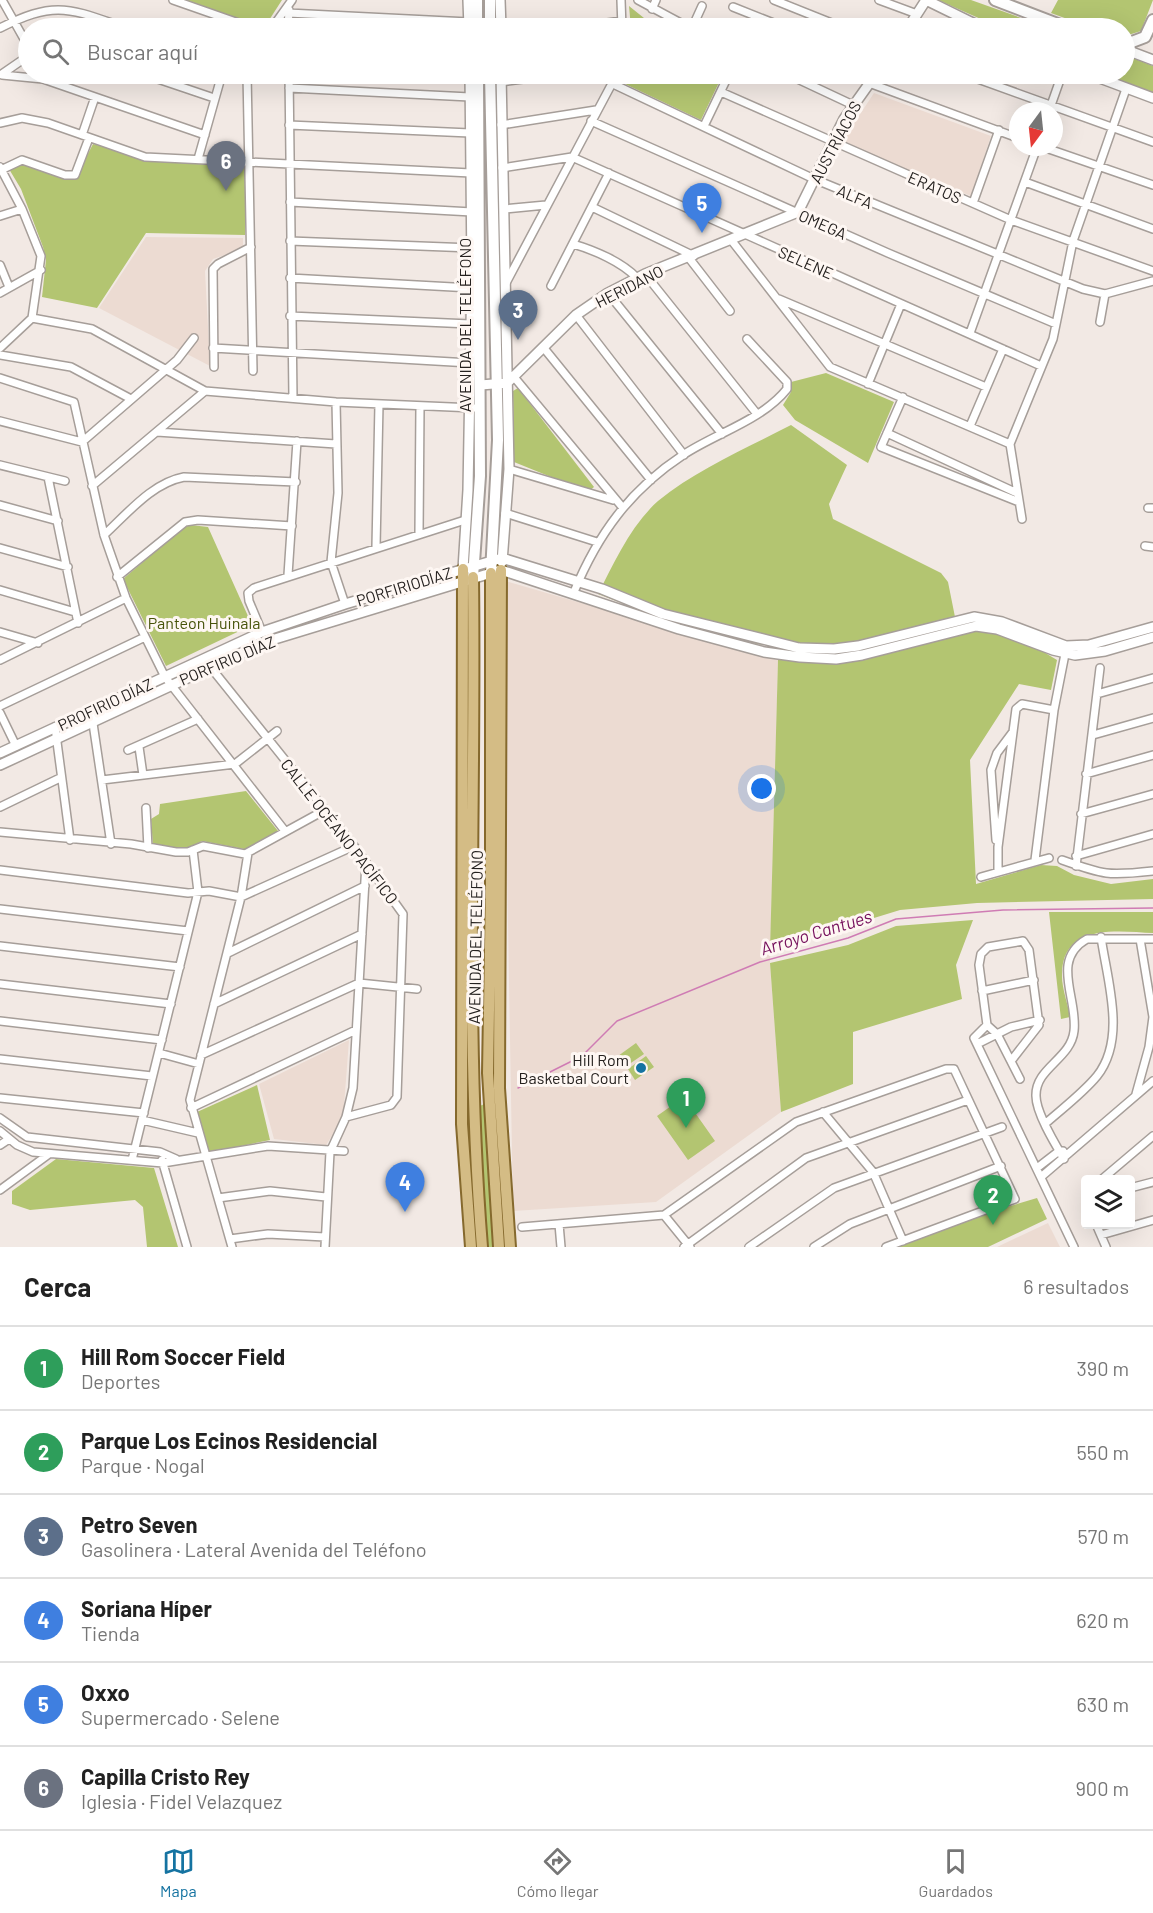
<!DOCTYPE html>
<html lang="es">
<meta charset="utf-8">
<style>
:root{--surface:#fff;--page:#f2f2f2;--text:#222;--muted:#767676;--line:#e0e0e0;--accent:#1573a1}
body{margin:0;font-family:Barlow,sans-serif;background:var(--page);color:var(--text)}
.controls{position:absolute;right:18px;bottom:18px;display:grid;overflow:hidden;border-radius:6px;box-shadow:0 6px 24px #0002}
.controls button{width:54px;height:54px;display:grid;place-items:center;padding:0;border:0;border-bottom:2px solid var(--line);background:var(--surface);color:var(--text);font:30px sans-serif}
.compass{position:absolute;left:1009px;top:102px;width:54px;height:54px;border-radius:50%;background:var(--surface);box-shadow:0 6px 24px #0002;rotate:195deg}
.you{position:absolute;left:762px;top:789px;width:21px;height:21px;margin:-15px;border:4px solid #fff;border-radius:50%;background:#1a73e8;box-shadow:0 0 0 9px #1a73e833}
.badge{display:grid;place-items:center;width:39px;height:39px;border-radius:50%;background:var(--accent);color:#fff;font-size:20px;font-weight:700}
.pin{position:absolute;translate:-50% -50px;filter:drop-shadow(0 2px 3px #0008)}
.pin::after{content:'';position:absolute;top:32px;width:21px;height:18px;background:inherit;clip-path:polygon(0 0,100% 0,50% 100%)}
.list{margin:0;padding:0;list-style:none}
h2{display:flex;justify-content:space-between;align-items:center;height:78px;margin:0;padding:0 24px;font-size:26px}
h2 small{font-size:20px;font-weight:400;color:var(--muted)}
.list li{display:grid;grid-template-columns:39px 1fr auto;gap:18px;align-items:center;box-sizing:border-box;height:84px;padding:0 24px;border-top:2px solid var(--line)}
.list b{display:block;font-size:22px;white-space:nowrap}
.list p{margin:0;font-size:20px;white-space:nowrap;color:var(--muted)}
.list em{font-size:20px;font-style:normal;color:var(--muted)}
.icon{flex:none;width:33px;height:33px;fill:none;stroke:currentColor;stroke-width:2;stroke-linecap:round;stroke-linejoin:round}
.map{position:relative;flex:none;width:1153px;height:1247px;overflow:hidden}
.search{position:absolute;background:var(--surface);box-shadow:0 6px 24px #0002;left:18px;right:18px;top:18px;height:66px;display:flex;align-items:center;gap:15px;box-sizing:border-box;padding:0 21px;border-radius:33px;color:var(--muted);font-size:22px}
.sheet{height:582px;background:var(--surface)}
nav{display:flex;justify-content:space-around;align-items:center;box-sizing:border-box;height:84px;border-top:2px solid var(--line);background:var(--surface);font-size:16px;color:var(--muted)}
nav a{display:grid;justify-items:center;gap:3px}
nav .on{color:var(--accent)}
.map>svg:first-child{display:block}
.built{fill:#ecdbd2}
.green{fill:#b3c571}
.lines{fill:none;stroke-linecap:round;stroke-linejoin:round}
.stream{stroke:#cf7cb4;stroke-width:1.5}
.minor-casing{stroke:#a69e99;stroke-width:10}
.tertiary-casing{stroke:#a69e99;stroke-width:12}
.secondary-casing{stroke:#a69e99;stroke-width:14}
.primary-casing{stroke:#85692d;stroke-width:14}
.minor{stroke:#fff;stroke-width:7}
.tertiary{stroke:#fff;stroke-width:9}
.secondary{stroke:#fff;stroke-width:10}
.primary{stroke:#d4bc85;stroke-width:10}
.poi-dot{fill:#1573a1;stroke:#fef7f3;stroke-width:2}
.labels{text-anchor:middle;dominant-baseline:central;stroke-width:6;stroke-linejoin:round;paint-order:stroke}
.street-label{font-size:16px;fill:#25211f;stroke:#fef7f3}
.park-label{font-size:16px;fill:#47530a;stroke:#fef7f3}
.poi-label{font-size:16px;fill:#25211f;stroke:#fef7f3;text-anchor:end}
.water-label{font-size:18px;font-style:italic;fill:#76115d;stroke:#fef7f3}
</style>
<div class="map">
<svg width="1153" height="1247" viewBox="0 0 1153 1247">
<rect width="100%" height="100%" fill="#f2e9e4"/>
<path class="built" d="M874 93 991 136 971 196 841 143Z
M146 237 243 238V249L213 259 205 271 210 366 99 308Z
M502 580 778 660 770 963 781 1112 656 1202 513 1211Z
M349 1040 343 1119 326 1145 274 1139 259 1084Z
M1048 1223 1060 1247H997Z"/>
<path class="green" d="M183 0H282L264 28Z
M938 0H971L1049 28H1001Z
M1058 0H1153L1141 31 1125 36 1124 28H1092L1051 13Z
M629 6 644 18 668 28H631Z
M1125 55 1153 66V94L1100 74H1124Z
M627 74H723L701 120 623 83Z
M93 144 149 159 242 165 246 172 245 235 146 233 97 308 42 297 46 260 43 247 21 189 9 169 14 164 28 163 75 179Z
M826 373 894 402 868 463 795 420 783 405 791 392V382Z
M518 388 594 487 588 492 514 462 513 391Z
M791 425 847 465 829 504 833 519 941 573 948 582 955 617C910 630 864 644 817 648 753 653 657 617 598 594 614 563 631 525 658 501 697 469 747 448 791 425Z
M191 525 208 527 252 625 166 666 123 579 184 527Z
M971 624 1044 646 1042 651 1057 660 1051 690 1019 684 970 760 976 884 1041 865 1057 866 1074 875 1111 884 1153 879V899L977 903 900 910 770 950 778 660 827 659Z
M246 791 278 831 249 850 202 841 187 849 153 846 151 819 159 814 160 804Z
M1049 912H1153V933C1117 931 1061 923 1062 976 1062 989 1068 1004 1070 1017L1061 1019Z
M973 920 956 965 962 999 853 1032V1084L781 1112 770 963 848 945 896 926Z
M636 1043 644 1054 625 1067 618 1056Z
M646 1056 654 1067 635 1080 628 1069Z
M257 1085 270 1140 208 1153 197 1112Z
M684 1097 715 1141 688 1160 657 1116Z
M484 1104 495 1247H487L476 1108Z
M56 1159 154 1168 178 1247H147L143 1207 135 1200 30 1210 12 1204V1191Z
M1037 1198 1047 1219 988 1247H897L984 1214Z"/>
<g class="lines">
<path class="stream" d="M518 1088 582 1056 617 1021 760 962 848 938 896 919 1003 910 1153 908"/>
<g class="minor-casing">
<path id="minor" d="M2 0 28 46
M173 0 253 28
M621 0 622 28
M638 0 690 28
M774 0 844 28
M879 0 917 14
M733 7 786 28
M652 9 656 0
M288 13 469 22
M0 28C56 0 68 8 126 28
M272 28 292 0
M288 28 289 10
M573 28 621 21
M692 28 702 6
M2 74 28 56
M143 74 214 98
M247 74 253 371
M289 74 293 398
M787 74 853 105
M964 74 1153 142
M2 75 43 79 205 135
M501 82 561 74
M611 83 814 179 1083 289 1105 294 1153 281
M869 83 1018 138
M289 88 470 97
M721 92 1011 220 1153 271
M1049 111 1062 74
M591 121 888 253 1056 324
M0 123 22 118 48 123 145 157 471 173
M289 125 470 133
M501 125 596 110
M704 126 729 74
M82 135 95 97
M1043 147 1153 185
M198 159 222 74
M0 167 22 209 41 256 32 318
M502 168 572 157 1041 366
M3 169 22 160 65 175H75L89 138
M1025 182 1153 229
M290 202 472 212
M973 203 999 130
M592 207 694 256
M504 209 546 205
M0 216 22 209
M290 241 472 248
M732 241 830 367 1010 444
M573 244C594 250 622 262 637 278
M689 258 730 311
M0 265 9 287
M645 274 757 414
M290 278 471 288
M506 283 617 74
M551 286 609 173
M0 293 41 270
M608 293 722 434
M779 299 986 387
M576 315 684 455
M290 316 470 324
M32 318 92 329 205 391 336 402 474 408
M1100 322 1105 294
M970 333 1037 147
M543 347 651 480
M0 348 32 318
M213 348 470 363
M0 355 71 367 131 399
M214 367 213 269 218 264 251 247
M514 377 623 508
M0 378 74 402 104 535 126 598 165 677 285 831
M868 384 901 304
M903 397 881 447 1019 502
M336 402 338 493 331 562 345 604
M0 421 82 442 177 360 194 338
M970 426 1003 349
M157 432 336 444
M887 433 1017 493
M0 465 65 481
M509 469 613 500
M48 477 78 623
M92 486 205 391
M0 505 58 521
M1148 508H1153
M505 513 597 542
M1022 519 1010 444 1053 339 1073 241 1126 89
M419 534 420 406
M104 535C128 513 152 483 184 477L296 482
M1145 546 1153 547
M376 547 379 404
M0 548 68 567
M288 575 297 441
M117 577 185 522 198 520 292 526
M0 590 75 612
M574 592C598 534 630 490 683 455 716 433 761 421 787 389V382L747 339
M0 632 38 643
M262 632 249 601 248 593 254 588 465 520
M204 659 354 846 403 914 397 1097 391 1105 346 1117
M0 660 126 598
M1097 694 1153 678
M0 706 145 637
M91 710 111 844
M0 713 16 746
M55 727 70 840
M1093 735 1153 718
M139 747 143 775
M128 750 198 719
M1086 774 1153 755
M102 780 235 764 277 731
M0 807 60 778
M146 808 148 848
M1081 814 1153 794
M0 832 131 844 176 852H188L203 846 245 854 325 810
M996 840 991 770 997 753 1012 733
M1076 856 1153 834
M1035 860 1054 710 1066 649
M1062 860C1104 875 1108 876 1153 871
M1076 866 1100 668
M0 870 188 893 209 891 241 897 354 846
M998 871V847L1016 709 1022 704 1054 710
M981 877 1049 858
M0 909 188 931
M0 946 180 967
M228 953 365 886
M0 984 171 1004
M982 991 1034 980
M214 1004 362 934
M0 1021 162 1040
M987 1025 974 1038 1074 1247
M977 1044 1011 1027 1040 1020
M159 1053 199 1064
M201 1055 359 983 417 989
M0 1059 152 1076
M1011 1061 1039 1025 1029 950 1023 941 988 947 981 954 979 965 987 1025 997 1034 1020 1079
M1136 1094 1149 1047 1153 1017 1140 939
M0 1098 144 1113
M191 1108 356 1030
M823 1112 873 1172 903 1241
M0 1118 27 1137 160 1152 176 1159
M142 1120 198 1133
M1046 1123C1063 1108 1083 1093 1097 1076 1127 1038 1107 980 1101 937
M0 1131 17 1145 33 1152 163 1163 268 1146 344 1151
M0 1145 9 1139
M1064 1159C1055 1144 1036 1113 1036 1096 1035 1068 1071 1059 1074 1031 1078 998 1050 960 1087 939H1153
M132 1160 198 892 193 850
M162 1160 187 1247
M1037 1168 1059 1151H1063
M1041 1177 1153 1081
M1101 1180 1153 1136
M1130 1188 1153 1182
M0 1190 49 1154
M1086 1193V1202
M218 1198 270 1191 326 1197
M664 1215 690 1247
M559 1224 561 1247
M1096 1224 1106 1247
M522 1227 664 1215 796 1122 946 1069H954L1015 1199 886 1247
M1101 1235 1153 1220
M230 1239 268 1234 325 1237
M232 1247 190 1100 241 897 248 853
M325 1247 330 1152 346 1117 353 1088 366 863
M684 1247 806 1158 968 1100
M749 1247 834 1188 1002 1127
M814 1247 850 1224 1001 1166"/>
</g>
<g class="tertiary-casing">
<path id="tertiary" d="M468 0 469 28
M500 0 501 28
M926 0 983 28
M908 28 926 0
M1124 49 1153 60
M501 74 509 469 502 562
M1089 74 1153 98
M480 385 507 383 576 315 608 293 645 274 798 212 844 119 876 74
M463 569 468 490 472 271 470 74
M0 753 262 632 345 604 502 558 602 589 663 614 799 648 834 649 858 646 974 617 1002 622 1066 646 1089 645 1153 627
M0 765 265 642 501 570 679 629 764 652 800 657 836 659 862 655 976 626 997 629 1053 650 1075 655 1105 651 1153 637"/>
</g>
<g class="secondary-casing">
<path id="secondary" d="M477 0V28
M490 0V28
M995 0 1068 28
M1124 45 1145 37 1153 20
M490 74 498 440 491 573
M473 577 480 476 478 74"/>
</g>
<g class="primary-casing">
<path id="primary" d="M463 569 462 1124 471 1247
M501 570 499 1088 510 1247
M491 573V884L488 1073 499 1247
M473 577C476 800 464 1024 482 1247"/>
</g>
<use href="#minor" class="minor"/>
<use href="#tertiary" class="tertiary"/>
<use href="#secondary" class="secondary"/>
<use href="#primary" class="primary"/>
</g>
<circle class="poi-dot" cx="641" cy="1068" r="6"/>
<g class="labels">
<g class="street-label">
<text transform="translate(835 142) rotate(-62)">AUSTRÍACOS</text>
<text transform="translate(935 187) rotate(24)">ERATOS</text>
<text transform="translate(855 196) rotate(23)">ALFA</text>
<text transform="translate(823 224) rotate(24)">OMEGA</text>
<text transform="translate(806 262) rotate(24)">SELENE</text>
<text transform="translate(629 286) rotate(-27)">HERIDANO</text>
<text transform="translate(464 325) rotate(-90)">AVENIDA DEL TELÉFONO</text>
<text transform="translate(404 586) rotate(-17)">PORFIRIODÍAZ</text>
<text transform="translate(227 660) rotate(-23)">PORFIRIO DÍAZ</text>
<text transform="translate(105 704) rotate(-25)">PROFIRIO DÍAZ</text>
<text transform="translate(340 831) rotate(52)">CALLE OCÉANO PACÍFICO</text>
<text transform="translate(475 937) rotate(-89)">AVENIDA DEL TELÉFONO</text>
</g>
<g class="park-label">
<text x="204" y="622">Panteon Huinala</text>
</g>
<g class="poi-label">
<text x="629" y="1059">Hill Rom<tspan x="629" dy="18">Basketbal Court</tspan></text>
</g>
<g class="water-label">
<text transform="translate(816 932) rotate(-17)">Arroyo Cantues</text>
</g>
</g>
</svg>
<div class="controls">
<button><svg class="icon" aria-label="layers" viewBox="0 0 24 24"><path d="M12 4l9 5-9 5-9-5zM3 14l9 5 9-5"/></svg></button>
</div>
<svg class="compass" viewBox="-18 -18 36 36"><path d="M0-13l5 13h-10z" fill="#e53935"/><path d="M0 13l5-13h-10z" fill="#767676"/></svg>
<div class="you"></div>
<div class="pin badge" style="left:686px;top:1128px;background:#2e9e5b">1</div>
<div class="pin badge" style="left:993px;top:1225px;background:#2e9e5b">2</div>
<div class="pin badge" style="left:518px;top:340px;background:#5c6f8a">3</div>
<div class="pin badge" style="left:405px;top:1212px;background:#3f7fe0">4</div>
<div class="pin badge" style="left:702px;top:233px;background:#3f7fe0">5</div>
<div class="pin badge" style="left:226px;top:191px;background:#6b7280">6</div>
<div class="search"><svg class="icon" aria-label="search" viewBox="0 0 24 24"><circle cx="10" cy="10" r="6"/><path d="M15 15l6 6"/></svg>Buscar aquí</div>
</div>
<section class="sheet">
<h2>Cerca<small>6 resultados</small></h2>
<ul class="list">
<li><span class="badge" style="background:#2e9e5b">1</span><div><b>Hill Rom Soccer Field</b><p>Deportes</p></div><em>390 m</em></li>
<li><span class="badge" style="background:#2e9e5b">2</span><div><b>Parque Los Ecinos Residencial</b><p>Parque · Nogal</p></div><em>550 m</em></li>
<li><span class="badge" style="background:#5c6f8a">3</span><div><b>Petro Seven</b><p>Gasolinera · Lateral Avenida del Teléfono</p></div><em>570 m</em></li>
<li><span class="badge" style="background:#3f7fe0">4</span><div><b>Soriana Híper</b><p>Tienda</p></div><em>620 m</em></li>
<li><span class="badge" style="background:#3f7fe0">5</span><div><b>Oxxo</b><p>Supermercado · Selene</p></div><em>630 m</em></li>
<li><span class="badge" style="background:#6b7280">6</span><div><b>Capilla Cristo Rey</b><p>Iglesia · Fidel Velazquez</p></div><em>900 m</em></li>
</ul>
</section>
<nav>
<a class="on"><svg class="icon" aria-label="map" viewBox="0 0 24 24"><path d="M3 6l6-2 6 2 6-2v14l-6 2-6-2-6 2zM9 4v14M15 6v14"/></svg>Mapa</a>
<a><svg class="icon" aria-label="directions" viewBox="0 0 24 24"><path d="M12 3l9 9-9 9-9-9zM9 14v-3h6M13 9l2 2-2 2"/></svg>Cómo llegar</a>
<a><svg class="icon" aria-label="saved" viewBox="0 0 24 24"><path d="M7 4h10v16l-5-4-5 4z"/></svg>Guardados</a>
</nav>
